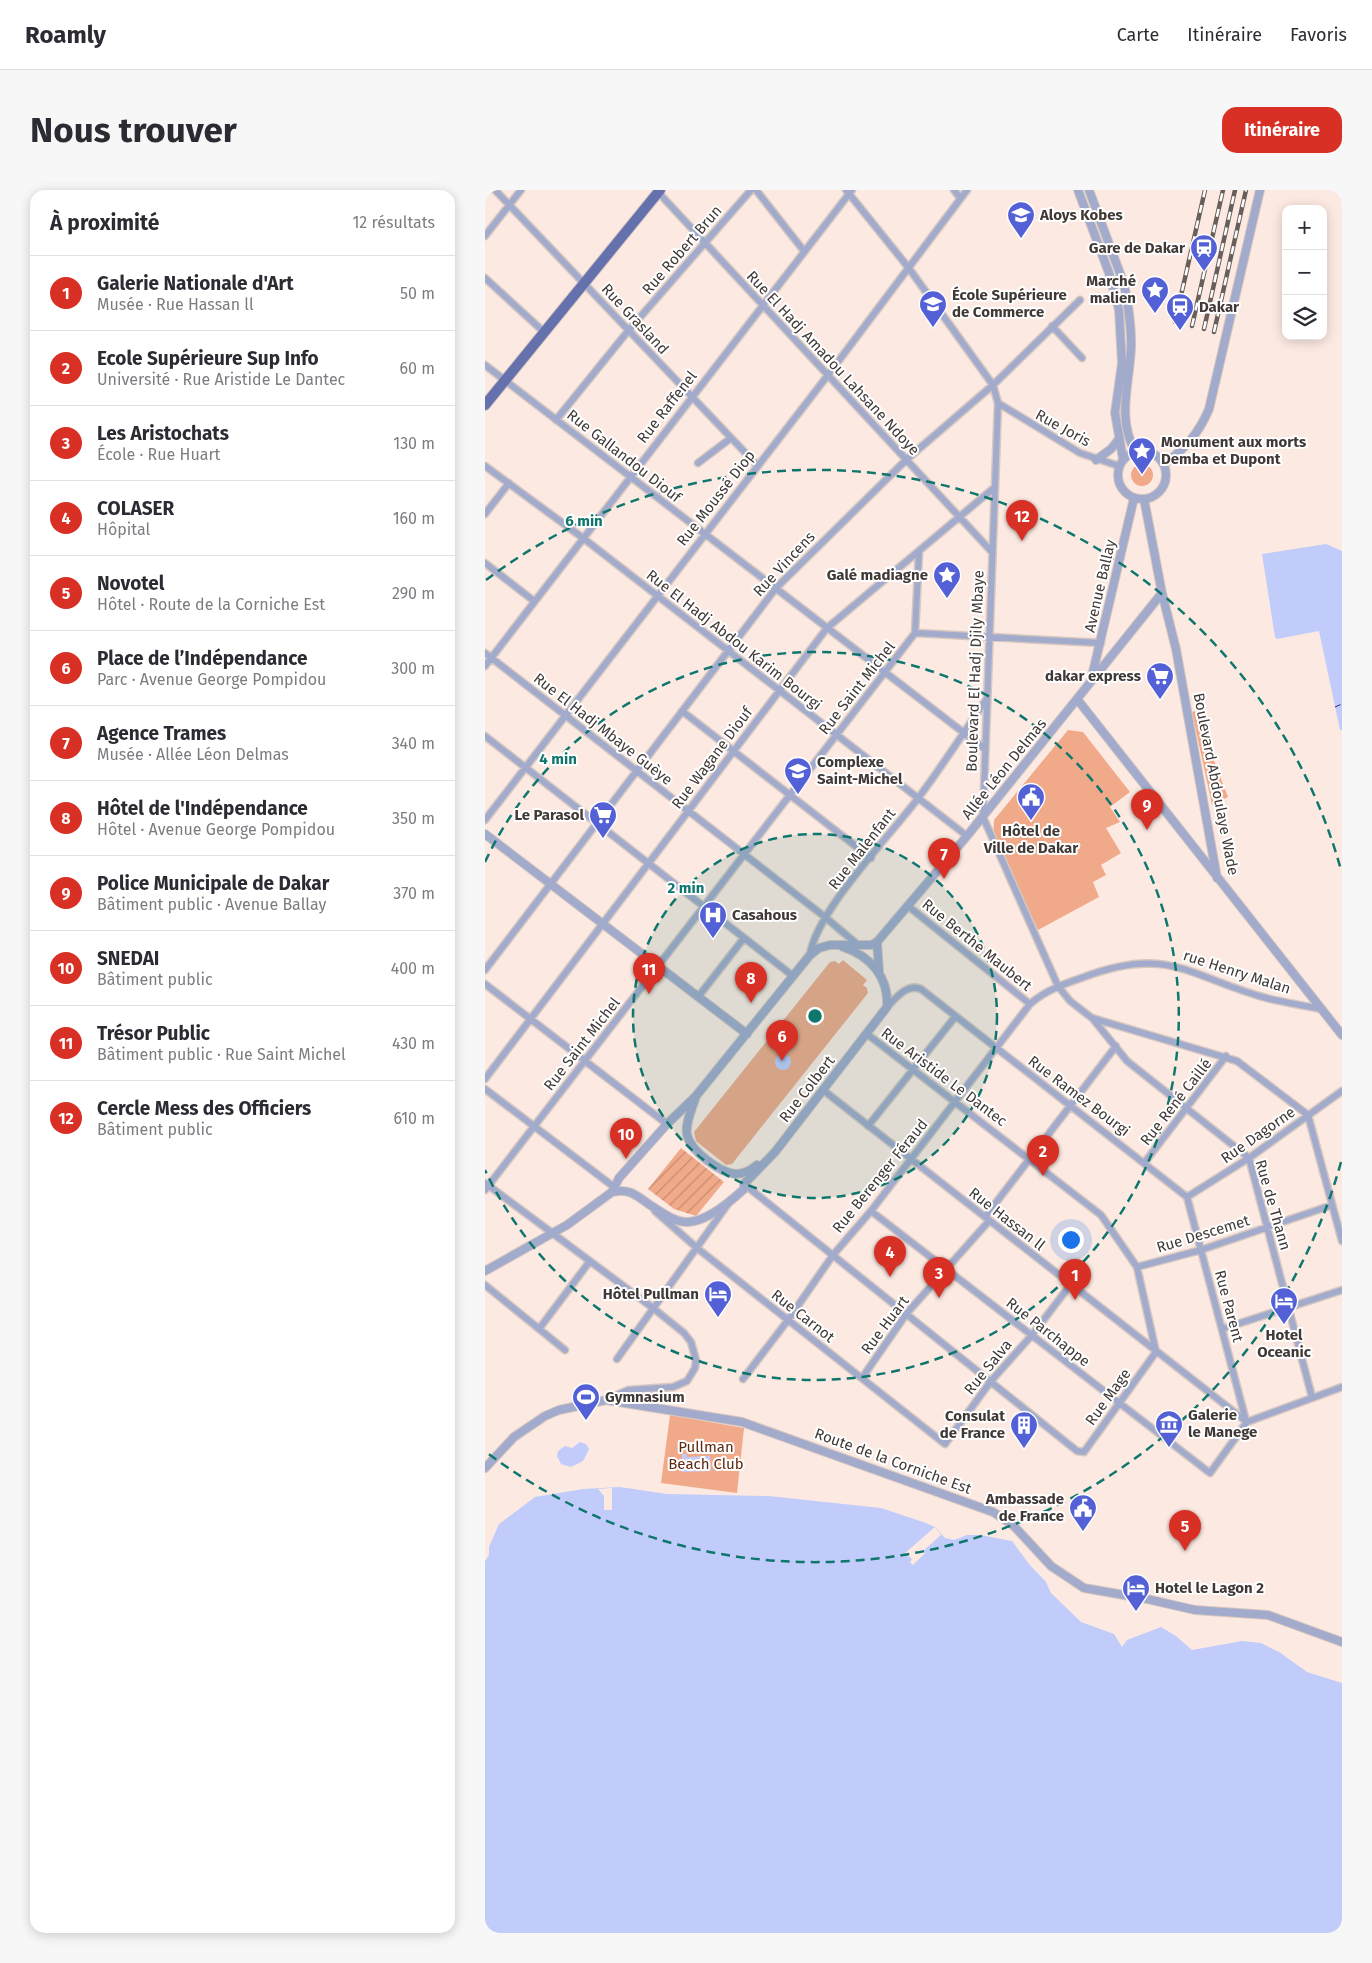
<!DOCTYPE html>
<html lang="fr">
<meta charset="utf-8">
<style>
:root{--surface:#fff;--page:#f7f7f7;--text:#2b2b33;--muted:#7c7c81;--line:#e1e1e2;--accent:#d93025}
body{margin:0;font-family:"Fira Sans",sans-serif;background:var(--page);color:var(--text)}
.controls{position:absolute;right:15px;top:15px;display:grid;overflow:hidden;border-radius:10px;box-shadow:0 2px 12px #0003}
.controls button{width:45px;height:45px;display:grid;place-items:center;padding:0;border:0;border-bottom:1px solid var(--line);background:var(--surface);color:var(--text);font:25px sans-serif}
.you{position:absolute;left:585px;top:1049px;width:18px;height:18px;margin:-12px;border:4px solid #fff;border-radius:50%;background:#1a73e8;box-shadow:0 0 0 8px #1a73e833}
.badge{display:grid;place-items:center;width:32px;height:32px;border-radius:50%;background:var(--accent);color:#fff;font-size:16px;font-weight:700}
.pin{position:absolute;translate:-50% -41px;filter:drop-shadow(0 1px 2px #0008)}
.pin::after{content:'';position:absolute;top:26px;width:18px;height:15px;background:inherit;clip-path:polygon(0 0,100% 0,50% 100%)}
.list{margin:0;padding:0;list-style:none}
h2{display:flex;justify-content:space-between;align-items:center;height:65px;margin:0;padding:0 20px;font-size:21px}
h2 small{font-size:16px;font-weight:400;color:var(--muted)}
.list li{display:grid;grid-template-columns:32px 1fr auto;gap:15px;align-items:center;box-sizing:border-box;height:75px;padding:0 20px;border-top:1px solid var(--line)}
.list b{display:block;font-size:19px;white-space:nowrap}
.list p{margin:0;font-size:16px;white-space:nowrap;color:var(--muted)}
.list em{font-size:16px;font-style:normal;color:var(--muted)}
.icon{flex:none;width:28px;height:28px;fill:none;stroke:currentColor;stroke-width:2;stroke-linecap:round;stroke-linejoin:round}
.map{position:relative;flex:none;width:857px;height:1743px;overflow:hidden;border-radius:15px}
header{display:flex;align-items:center;gap:30px;box-sizing:border-box;height:70px;padding:0 25px;background:var(--surface);border-bottom:1px solid var(--line)}
header strong{font-size:24px}
nav{display:flex;gap:28px;margin-inline-start:auto;font-size:18px}
.intro{display:flex;align-items:center;justify-content:space-between;box-sizing:border-box;height:120px;padding:0 30px}
h1{margin:0;font-size:35px}
.button{padding:12px 22px;border-radius:15px;background:var(--accent);color:#fff;font-size:18px;font-weight:700}
main{display:flex;gap:30px;padding:0 30px}
aside{flex:1;background:var(--surface);border-radius:15px;box-shadow:0 2px 12px #0003}
.map>svg:first-child{display:block}
.green{fill:#f1aa89}
.garden{fill:url(#garden-furrows)}
.water{fill:#c1ccfa}
.pier{fill:#fceae2}
.lines{fill:none;stroke-linecap:round;stroke-linejoin:round}
.ferry{stroke:#272c7f;stroke-width:1;stroke-dasharray:6 5;stroke-linecap:butt}
.minor-casing{stroke:#d6c7c0;stroke-width:9}
.tertiary-casing{stroke:#d6c7c0;stroke-width:10}
.primary-casing{stroke:#d6c7c0;stroke-width:12}
.minor{stroke:#a2abcc;stroke-width:6}
.tertiary{stroke:#a2abcc;stroke-width:8}
.primary{stroke:#6571ac;stroke-width:10}
.rail-casing{stroke:#685f5b;stroke-width:4.5}
.rail{stroke:#fff;stroke-width:2.5;stroke-dasharray:8;stroke-linecap:butt}
.ring{fill:none;stroke:#0f766e;stroke-width:2.5;stroke-dasharray:9 6}
.labels{text-anchor:middle;dominant-baseline:central;stroke-width:4;stroke-linejoin:round;paint-order:stroke}
.poi-label{font-size:15px;font-weight:bold;fill:#403936;stroke:#fff;text-anchor:start}
.street-label{font-size:15px;fill:#403936;stroke:#fff}
.park-label{font-size:15px;fill:#5c2a0f;stroke:#fff}
.centre{fill:#0f766e;stroke:#fff;stroke-width:2.5}
.ring-label{font-size:15px;text-anchor:middle;font-weight:bold;fill:#0f766e;stroke:#fff;stroke-width:4;stroke-linejoin:round;paint-order:stroke}
</style>
<header>
<strong>Roamly</strong>
<nav><a>Carte</a><a>Itinéraire</a><a>Favoris</a></nav>
</header>
<div class="intro"><h1>Nous trouver</h1><a class="button">Itinéraire</a></div>
<main>
<aside>
<h2>À proximité<small>12 résultats</small></h2>
<ul class="list">
<li><span class="badge">1</span><div><b>Galerie Nationale d'Art</b><p>Musée · Rue Hassan ll</p></div><em>50 m</em></li>
<li><span class="badge">2</span><div><b>Ecole Supérieure Sup Info</b><p>Université · Rue Aristide Le Dantec</p></div><em>60 m</em></li>
<li><span class="badge">3</span><div><b>Les Aristochats</b><p>École · Rue Huart</p></div><em>130 m</em></li>
<li><span class="badge">4</span><div><b>COLASER</b><p>Hôpital</p></div><em>160 m</em></li>
<li><span class="badge">5</span><div><b>Novotel</b><p>Hôtel · Route de la Corniche Est</p></div><em>290 m</em></li>
<li><span class="badge">6</span><div><b>Place de l’Indépendance</b><p>Parc · Avenue George Pompidou</p></div><em>300 m</em></li>
<li><span class="badge">7</span><div><b>Agence Trames</b><p>Musée · Allée Léon Delmas</p></div><em>340 m</em></li>
<li><span class="badge">8</span><div><b>Hôtel de l'Indépendance</b><p>Hôtel · Avenue George Pompidou</p></div><em>350 m</em></li>
<li><span class="badge">9</span><div><b>Police Municipale de Dakar</b><p>Bâtiment public · Avenue Ballay</p></div><em>370 m</em></li>
<li><span class="badge">10</span><div><b>SNEDAI</b><p>Bâtiment public</p></div><em>400 m</em></li>
<li><span class="badge">11</span><div><b>Trésor Public</b><p>Bâtiment public · Rue Saint Michel</p></div><em>430 m</em></li>
<li><span class="badge">12</span><div><b>Cercle Mess des Officiers</b><p>Bâtiment public</p></div><em>610 m</em></li>
</ul>
</aside>
<div class="map">
<svg width="857" height="1743" viewBox="0 0 857 1743">
<defs>
<pattern id="garden-furrows" width="10" height="10" patternUnits="userSpaceOnUse" patternTransform="scale(1.25)"><rect width="10" height="10" fill="#f1aa89"/><path d="M-1 1l2-2M0 10L10 0M9 11l2-2" fill="none" stroke="#c58b71"/></pattern>
</defs>
<rect width="100%" height="100%" fill="#fceae2"/>
<path class="green" d="M646 285a11 11 0 1 1 22 0a11 11 0 1 1-22 0Z
M710 521 743 607 727 615 707 522Z
M583 540 598 542 645 602 625 617 635 632 621 638 636 663 616 675 621 685 608 692 614 707 553 740 508 646 509 630Z
M358 770 382 790 378 795 382 798 383 803 247 974 241 975 211 951 209 942 345 772 350 771 354 774Z
M185 1225 259 1238 252 1303 176 1293Z"/>
<path class="garden" d="M196 958 239 992 211 1026 189 1019 163 999Z"/>
<path class="water" d="M841 354 857 361V540H855L834 441 792 449 790 447 777 364Z
M290 872a8 8 0 1 1 16 0a8 8 0 1 1-16 0Z
M95 1252 101 1254 104 1259 98 1271 86 1277 76 1274 72 1266 73 1261 80 1256 87 1258Z
M197 1264H202V1267L225 1266 226 1281 197 1282Z
M135 1297 182 1304 284 1306 396 1318 441 1333 450 1337 460 1348 469 1350 482 1345H496L527 1351 544 1374 561 1392 566 1403 596 1432 629 1444 637 1457 642 1450 676 1437 691 1446 707 1460 757 1451 776 1453 794 1462 822 1482 857 1493V1743H0V1371L4 1365V1357L14 1334 50 1307 98 1299Z"/>
<path class="pier" d="M127 1298V1320H119V1306L113 1299Z
M450 1337 456 1345 438 1361 440 1363 428 1375 425 1372 427 1369 420 1363Z"/>
<g class="lines">
<path class="ferry" d="M850 517 857 514"/>
<g class="minor-casing">
<path id="minor" d="M10 0 272 275
M271 0 319 61
M361 0 423 77 508 195 513 213 498 627 573 796 585 811 607 828 752 871 823 925 857 1051
M469 0 475 8
M172 1 507 362
M0 46 36 0
M0 88 59 142
M567 136 597 168
M0 175 500 559
M513 213 595 263 634 276
M71 230 143 141 266 0
M213 273 246 248
M0 276 98 348 482 646
M0 324 24 293
M0 373 49 411
M430 443 616 453
M430 443 434 362
M0 463 340 727 373 755
M0 476 367 0
M197 521 386 668
M0 546 308 786
M0 630 343 185 482 0
M423 716 545 814
M325 765C331 721 406 645 434 607 458 575 479 542 501 510
M0 780 291 398 421 270 508 195 595 110
M0 794 182 934
M213 807 259 748
M402 817C411 808 422 793 436 799L702 1007
M608 829 642 871 764 968 827 1207
M0 889 342 438 510 297
M0 899 129 997
M338 900 762 1232
M383 936 470 827
M660 972 741 866
M0 993 168 1118 199 1143 206 1152 211 1170 210 1178 202 1191 188 1197 143 1200 121 1210
M259 994 592 1261 599 1262 671 1162 652 1077 616 1025 382 844
M0 1000 430 443
M702 1007 761 1231
M702 1007 764 968 857 901
M170 1021 212 1058 460 1254 506 1191 547 1145 586 1094
M386 1021 725 1283 762 1232
M500 1027 631 856
M652 1077 716 1060 847 1015
M0 1095 80 1160
M54 1139 105 1071
M737 1139 857 1100
M132 1169 243 1014
M377 1188 422 1123 504 1031
M258 1189 303 1130 348 1065 386 1021 545 814C561 800 579 794 599 787 686 754 707 789 785 809 802 813 820 816 837 819
M762 1232 857 1197"/>
</g>
<g class="tertiary-casing">
<path id="tertiary" d="M593 0 624 83 634 120 637 173 630 223 638 269
M604 0 639 94C643 115 647 137 646 159 644 195 632 229 650 261
M633 285a24 24 0 1 1 48 0a24 24 0 1 1-48 0Z
M611 270 626 259 634 249
M679 274C700 259 714 243 724 219L775 0
M659 309 677 403 691 459 732 688
M607 486 649 308
M592 509 857 845
M0 644 262 844
M392 752 482 646 677 403
M392 752 394 781
M211 906C208 917 200 932 202 944 205 961 235 983 251 984 259 984 266 980 272 975
M127 1002C144 998 151 1005 165 1015 175 1021 190 1033 203 1032 223 1031 245 1012 259 999V994L290 962 402 817C404 788 386 766 358 757
M0 1081 82 1035 127 1002 134 988 182 934 211 906 325 765 334 758 345 755H386L392 752
M0 1278 29 1247 60 1226 74 1220 121 1210 257 1232 508 1322 528 1335 566 1376 599 1398 662 1409 710 1420 783 1425 857 1452"/>
</g>
<g class="primary-casing">
<path id="primary" d="M0 215 175 0"/>
</g>
<use href="#minor" class="minor"/>
<use href="#tertiary" class="tertiary"/>
<use href="#primary" class="primary"/>
<g class="rail-casing">
<path id="rail" d="M690 132 720 0
M707 136 738 0
M719 139 750 0
M729 142 761 0"/>
</g>
<use href="#rail" class="rail"/>
</g>
<circle cx="330" cy="826" r="182" fill="#0f766e" fill-opacity=".12"/>
<g class="ring">
<circle cx="330" cy="826" r="182"/>
<path d="M0 672A364 364 0 1 1 0 980"/>
<path d="M856 972A546 546 0 0 1 1 1262M1 390A546 546 0 0 1 856 680"/>
</g>
<defs>
<g id="school-pin" transform="scale(1.4375)"><path d="M0 17L-7.5 6A9.5 9.5 0 1 1 7.5 6Z" fill="#5360d6" stroke="#fff"/><path d="M0-5L7-2L0 1L-7-2ZM-4 1L0 2.5L4 1V4Q0 6-4 4Z" fill="#fff"/></g>
<g id="station-pin" transform="scale(1.4375)"><path d="M0 17L-7.5 6A9.5 9.5 0 1 1 7.5 6Z" fill="#5360d6" stroke="#fff"/><path d="M-3-6H3Q5-6 5-4V2Q5 4 3 4L4.5 6H3L1.5 4h-3L-3 6H-4.5L-3 4Q-5 4-5 2V-4Q-5-6-3-6ZM-3.5-4v3h7v-3ZM-3.5 1v1.5H-2V1ZM2 1v1.5H3.5V1Z" fill="#fff"/></g>
<g id="sight-pin" transform="scale(1.4375)"><path d="M0 17L-7.5 6A9.5 9.5 0 1 1 7.5 6Z" fill="#5360d6" stroke="#fff"/><path d="M0-6L1.8-2.2L6-1.7L2.9 1.2L3.7 5.4L0 3.3L-3.7 5.4L-2.9 1.2L-6-1.7L-1.8-2.2Z" fill="#fff"/></g>
<g id="university-pin" transform="scale(1.4375)"><path d="M0 17L-7.5 6A9.5 9.5 0 1 1 7.5 6Z" fill="#5360d6" stroke="#fff"/><path d="M0-5L7-2L0 1L-7-2ZM-4 1L0 2.5L4 1V4Q0 6-4 4Z" fill="#fff"/></g>
<g id="supermarket-pin" transform="scale(1.4375)"><path d="M0 17L-7.5 6A9.5 9.5 0 1 1 7.5 6Z" fill="#5360d6" stroke="#fff"/><path d="M-6-5.5h2.5l.6 2H6L4.5 2H-2.5L-4.4-4H-6ZM-1.5 3.2a1.3 1.3 0 1 0 .1 0ZM3 3.2a1.3 1.3 0 1 0 .1 0Z" fill="#fff"/></g>
<g id="civic-pin" transform="scale(1.4375)"><path d="M0 17L-7.5 6A9.5 9.5 0 1 1 7.5 6Z" fill="#5360d6" stroke="#fff"/><path d="M-.6-6.5H3V-4.5H.6V-3L4-1V1h2V6H-6V1h2V-1L-.6-3ZM-1.2 2.5V6h2.4V2.5Z" fill="#fff"/></g>
<g id="hospital-pin" transform="scale(1.4375)"><path d="M0 17L-7.5 6A9.5 9.5 0 1 1 7.5 6Z" fill="#5360d6" stroke="#fff"/><path d="M-5-5h3v3.5h4V-5h3V5h-3V1.5h-4V5h-3Z" fill="#fff"/></g>
<g id="hotel-pin" transform="scale(1.4375)"><path d="M0 17L-7.5 6A9.5 9.5 0 1 1 7.5 6Z" fill="#5360d6" stroke="#fff"/><path d="M-6-4.5h1.5V1H6V5H4.5V3h-9V5H-6ZM-4 0a1.8 1.8 0 1 1 3.6 0ZM.5 0V-2.5h3Q6-2.5 6 0Z" fill="#fff"/></g>
<g id="stadium-pin" transform="scale(1.4375)"><path d="M0 17L-7.5 6A9.5 9.5 0 1 1 7.5 6Z" fill="#5360d6" stroke="#fff"/><path d="M0-5a6.5 5 0 1 0 0 10a6.5 5 0 1 0 0-10ZM-3.5-1.8h7v3.6h-7Z" fill="#fff"/></g>
<g id="museum-pin" transform="scale(1.4375)"><path d="M0 17L-7.5 6A9.5 9.5 0 1 1 7.5 6Z" fill="#5360d6" stroke="#fff"/><path d="M0-6L6-3V-2H-6V-3ZM-5-1h2V3h-2ZM-1-1h2V3h-2ZM3-1h2V3H3ZM-6 4H6V6H-6Z" fill="#fff"/></g>
<g id="building-pin" transform="scale(1.4375)"><path d="M0 17L-7.5 6A9.5 9.5 0 1 1 7.5 6Z" fill="#5360d6" stroke="#fff"/><path d="M-4-6H4V6H1V3H-1V6H-4ZM-2.5-4.3h1.7v1.8h-1.7ZM.8-4.3h1.7v1.8H.8ZM-2.5-1h1.7V.8h-1.7ZM.8-1h1.7V.8H.8Z" fill="#fff"/></g>
</defs>
<g fill-rule="evenodd">
<use href="#school-pin" x="536" y="25"/>
<use href="#station-pin" x="719" y="58"/>
<use href="#sight-pin" x="670" y="100"/>
<use href="#university-pin" x="448" y="114"/>
<use href="#station-pin" x="695" y="117"/>
<use href="#sight-pin" x="657" y="261"/>
<use href="#sight-pin" x="462" y="385"/>
<use href="#supermarket-pin" x="675" y="486"/>
<use href="#university-pin" x="313" y="581"/>
<use href="#civic-pin" x="546" y="607"/>
<use href="#supermarket-pin" x="118" y="625"/>
<use href="#hospital-pin" x="228" y="725"/>
<use href="#hotel-pin" x="233" y="1104"/>
<use href="#hotel-pin" x="799" y="1111"/>
<use href="#stadium-pin" x="101" y="1207"/>
<use href="#museum-pin" x="684" y="1234"/>
<use href="#building-pin" x="539" y="1235"/>
<use href="#civic-pin" x="598" y="1318"/>
<use href="#hotel-pin" x="651" y="1398"/>
</g>
<g class="labels">
<g class="poi-label">
<text x="555" y="25">Aloys Kobes</text>
<text x="700" y="58" text-anchor="end">Gare de Dakar</text>
<text x="651" y="91" text-anchor="end">Marché<tspan x="651" dy="17">malien</tspan></text>
<text x="467" y="105">École Supérieure<tspan x="467" dy="17">de Commerce</tspan></text>
<text x="714" y="117">Dakar</text>
<text x="676" y="252">Monument aux morts<tspan x="676" dy="17">Demba et Dupont</tspan></text>
<text x="443" y="385" text-anchor="end">Galé madiagne</text>
<text x="656" y="486" text-anchor="end">dakar express</text>
<text x="332" y="572">Complexe<tspan x="332" dy="17">Saint-Michel</tspan></text>
<text x="99" y="625" text-anchor="end">Le Parasol</text>
<text x="546" y="641" text-anchor="middle">Hôtel de<tspan x="546" dy="17">Ville de Dakar</tspan></text>
<text x="247" y="725">Casahous</text>
<text x="214" y="1104" text-anchor="end">Hôtel Pullman</text>
<text x="799" y="1145" text-anchor="middle">Hotel<tspan x="799" dy="17">Oceanic</tspan></text>
<text x="120" y="1207">Gymnasium</text>
<text x="703" y="1225">Galerie<tspan x="703" dy="17">le Manege</tspan></text>
<text x="520" y="1226" text-anchor="end">Consulat<tspan x="520" dy="17">de France</tspan></text>
<text x="579" y="1309" text-anchor="end">Ambassade<tspan x="579" dy="17">de France</tspan></text>
<text x="670" y="1398">Hotel le Lagon 2</text>
</g>
<g class="street-label">
<text transform="translate(197 60) rotate(-49)">Rue Robert Brun</text>
<text transform="translate(150 129) rotate(47)">Rue Grasland</text>
<text transform="translate(348 173) rotate(47)">Rue El Hadj Amadou Lahsane Ndoye</text>
<text transform="translate(182 217) rotate(-52)">Rue Raffenel</text>
<text transform="translate(578 238) rotate(29)">Rue Joris</text>
<text transform="translate(139 266) rotate(38)">Rue Gallandou Diouf</text>
<text transform="translate(231 308) rotate(-52)">Rue Moussé Diop</text>
<text transform="translate(299 374) rotate(-47)">Rue Vincens</text>
<text transform="translate(615 396) rotate(-77)">Avenue Ballay</text>
<text transform="translate(249 450) rotate(38)">Rue El Hadj Abdou Karim Bourgi</text>
<text transform="translate(490 481) rotate(-88)">Boulevard El Hadj Djily Mbaye</text>
<text transform="translate(372 498) rotate(-52)">Rue Saint Michel</text>
<text transform="translate(118 539) rotate(38)">Rue El Hadj Mbaye Guèye</text>
<text transform="translate(227 568) rotate(-53)">Rue Wagane Diouf</text>
<text transform="translate(519 579) rotate(-51)">Allée Léon Delmas</text>
<text transform="translate(731 594) rotate(79)">Boulevard Abdoulaye Wade</text>
<text transform="translate(377 659) rotate(-52)">Rue Malenfant</text>
<text transform="translate(492 755) rotate(39)">Rue Berthe Maubert</text>
<text transform="translate(752 782) rotate(18)">rue Henry Malan</text>
<text transform="translate(97 854) rotate(-52)">Rue Saint Michel</text>
<text transform="translate(459 887) rotate(37)">Rue Aristide Le Dantec</text>
<text transform="translate(322 899) rotate(-52)">Rue Colbert</text>
<text transform="translate(594 906) rotate(37)">Rue Ramez Bourgi</text>
<text transform="translate(691 912) rotate(-52)">Rue René Caillé</text>
<text transform="translate(773 945) rotate(-35)">Rue Dagorne</text>
<text transform="translate(395 986) rotate(-51)">Rue Berenger Féraud</text>
<text transform="translate(788 1015) rotate(74)">Rue de Thann</text>
<text transform="translate(522 1029) rotate(38)">Rue Hassan ll</text>
<text transform="translate(718 1044) rotate(-17)">Rue Descemet</text>
<text transform="translate(744 1116) rotate(75)">Rue Parent</text>
<text transform="translate(318 1126) rotate(38)">Rue Carnot</text>
<text transform="translate(400 1135) rotate(-53)">Rue Huart</text>
<text transform="translate(563 1142) rotate(38)">Rue Parchappe</text>
<text transform="translate(503 1177) rotate(-51)">Rue Salva</text>
<text transform="translate(623 1207) rotate(-54)">Rue Mage</text>
<text transform="translate(408 1271) rotate(20)">Route de la Corniche Est</text>
</g>
<g class="park-label">
<text x="221" y="1257">Pullman<tspan x="221" dy="17">Beach Club</tspan></text>
</g>
</g>
<circle cx="330" cy="826" r="8" class="centre"/>
<g class="ring-label">
<text x="99" y="336">6 min</text>
<text x="73" y="574">4 min</text>
<text x="201" y="703">2 min</text>
</g>
</svg>
<div class="controls">
<button>+</button>
<button>−</button>
<button><svg class="icon" aria-label="layers" viewBox="0 0 24 24"><path d="M12 4l9 5-9 5-9-5zM3 14l9 5 9-5"/></svg></button>
</div>
<div class="you"></div>
<div class="pin badge" style="left:590px;top:1110px">1</div>
<div class="pin badge" style="left:558px;top:986px">2</div>
<div class="pin badge" style="left:454px;top:1108px">3</div>
<div class="pin badge" style="left:405px;top:1087px">4</div>
<div class="pin badge" style="left:700px;top:1361px">5</div>
<div class="pin badge" style="left:297px;top:871px">6</div>
<div class="pin badge" style="left:459px;top:689px">7</div>
<div class="pin badge" style="left:266px;top:813px">8</div>
<div class="pin badge" style="left:662px;top:640px">9</div>
<div class="pin badge" style="left:141px;top:969px">10</div>
<div class="pin badge" style="left:164px;top:804px">11</div>
<div class="pin badge" style="left:537px;top:351px">12</div>
</div>
</main>
